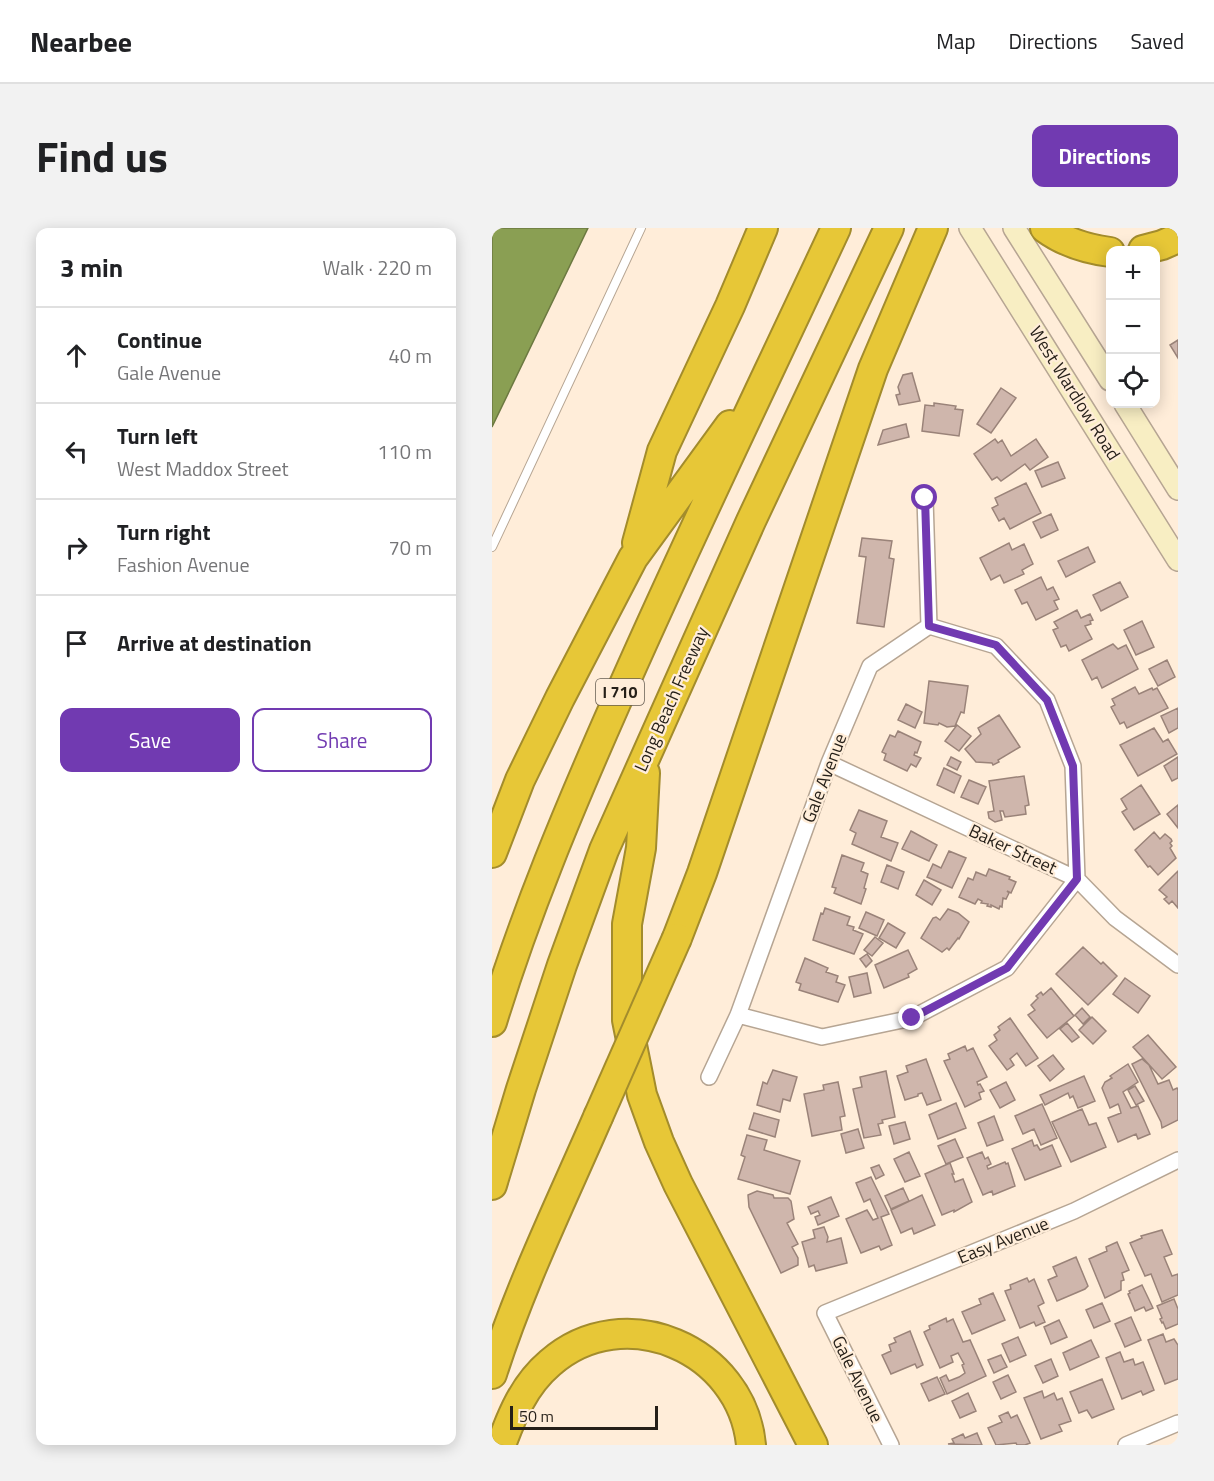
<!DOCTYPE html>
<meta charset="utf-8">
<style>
:root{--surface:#fff;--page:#f2f2f2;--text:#202124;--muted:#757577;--line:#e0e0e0;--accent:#713ab1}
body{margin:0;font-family:"Titillium Web",sans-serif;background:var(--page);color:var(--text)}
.controls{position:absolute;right:18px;top:18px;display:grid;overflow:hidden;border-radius:12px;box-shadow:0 3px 15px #0003}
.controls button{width:54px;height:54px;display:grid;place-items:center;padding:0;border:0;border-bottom:2px solid var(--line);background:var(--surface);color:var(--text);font:30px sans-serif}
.scale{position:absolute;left:18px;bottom:15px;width:148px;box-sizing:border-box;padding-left:6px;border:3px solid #251f18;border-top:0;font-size:16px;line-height:21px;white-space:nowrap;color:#251f18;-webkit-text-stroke:4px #ffedd9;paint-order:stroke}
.stop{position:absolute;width:18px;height:18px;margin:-14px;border:4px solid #713ab1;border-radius:50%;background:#fff}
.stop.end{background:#713ab1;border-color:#fff;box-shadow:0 2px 6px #0008}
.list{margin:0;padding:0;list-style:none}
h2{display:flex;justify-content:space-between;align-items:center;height:78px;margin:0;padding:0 24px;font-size:26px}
h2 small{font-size:20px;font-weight:400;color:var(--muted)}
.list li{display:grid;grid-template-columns:39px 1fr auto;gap:18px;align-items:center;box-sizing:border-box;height:96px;padding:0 24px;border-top:2px solid var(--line)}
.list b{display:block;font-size:22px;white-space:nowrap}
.list p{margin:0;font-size:20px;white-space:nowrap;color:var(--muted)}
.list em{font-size:20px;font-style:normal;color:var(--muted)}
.actions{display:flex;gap:12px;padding:18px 24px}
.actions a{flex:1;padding:14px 0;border:2px solid var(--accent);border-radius:12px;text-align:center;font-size:21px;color:var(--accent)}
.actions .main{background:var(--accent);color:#fff}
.icon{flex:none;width:33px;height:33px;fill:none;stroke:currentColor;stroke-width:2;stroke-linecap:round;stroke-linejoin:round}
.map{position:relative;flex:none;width:686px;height:1217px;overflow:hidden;border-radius:12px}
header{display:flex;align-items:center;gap:36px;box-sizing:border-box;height:84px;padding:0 30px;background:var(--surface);border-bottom:2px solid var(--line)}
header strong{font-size:28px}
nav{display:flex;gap:33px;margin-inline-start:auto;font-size:21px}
.intro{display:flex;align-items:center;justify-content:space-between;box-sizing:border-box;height:144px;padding:0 36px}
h1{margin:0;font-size:42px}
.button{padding:15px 27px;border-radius:12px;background:var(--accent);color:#fff;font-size:21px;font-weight:700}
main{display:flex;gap:36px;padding:0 36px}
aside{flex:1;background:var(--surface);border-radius:12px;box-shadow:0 3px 15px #0003}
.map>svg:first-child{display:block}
.water{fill:#8a9f53;stroke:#6c7941;stroke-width:1.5}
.building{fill:#cfb6ac;stroke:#9a8379;stroke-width:1.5}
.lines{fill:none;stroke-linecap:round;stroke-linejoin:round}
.service-casing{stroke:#b6a593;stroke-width:10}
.minor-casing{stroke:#b6a593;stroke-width:18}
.secondary-casing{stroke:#b6a593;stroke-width:24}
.motorway-casing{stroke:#a38c2c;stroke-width:32}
.service{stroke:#fff;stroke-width:8}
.minor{stroke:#fff;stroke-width:15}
.secondary{stroke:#f8eec3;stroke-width:21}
.motorway{stroke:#e7c737;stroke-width:28}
.motorway-bridge-casing{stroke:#a38c2c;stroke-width:32;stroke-linecap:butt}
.motorway-bridge{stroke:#e7c737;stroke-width:28}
.route{stroke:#713ab1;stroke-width:8}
.labels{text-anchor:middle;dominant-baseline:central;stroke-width:4.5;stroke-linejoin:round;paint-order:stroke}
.shield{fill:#ffedd9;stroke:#665d52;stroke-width:1.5}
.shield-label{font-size:16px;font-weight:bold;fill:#251f18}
.street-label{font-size:18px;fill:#251f18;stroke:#ffedd9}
</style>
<header>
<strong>Nearbee</strong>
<nav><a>Map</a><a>Directions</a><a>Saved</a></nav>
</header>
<div class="intro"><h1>Find us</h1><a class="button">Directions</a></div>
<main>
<aside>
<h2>3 min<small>Walk · 220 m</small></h2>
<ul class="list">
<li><svg class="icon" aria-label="ahead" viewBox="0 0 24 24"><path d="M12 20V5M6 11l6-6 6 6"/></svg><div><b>Continue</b><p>Gale Avenue</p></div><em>40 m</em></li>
<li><svg class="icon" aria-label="left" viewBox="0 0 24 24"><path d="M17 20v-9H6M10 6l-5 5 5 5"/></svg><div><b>Turn left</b><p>West Maddox Street</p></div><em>110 m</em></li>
<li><svg class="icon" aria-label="right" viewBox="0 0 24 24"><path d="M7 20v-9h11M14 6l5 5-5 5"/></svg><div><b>Turn right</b><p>Fashion Avenue</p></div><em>70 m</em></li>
<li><svg class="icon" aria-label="arrive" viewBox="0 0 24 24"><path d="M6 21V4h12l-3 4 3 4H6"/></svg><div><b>Arrive at destination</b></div></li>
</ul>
<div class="actions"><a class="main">Save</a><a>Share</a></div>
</aside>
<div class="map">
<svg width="686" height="1217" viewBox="0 0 686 1217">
<rect width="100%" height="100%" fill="#ffedd9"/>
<path class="water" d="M0 0H96L0 199Z"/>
<path class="building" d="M686 112V130L678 117Z
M420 145 428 173 407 177 404 167 408 166 406 159 411 147Z
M509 160 524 170 499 205 485 196Z
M442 175 464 178 463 181 471 182 467 208 430 203 433 177 442 178Z
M414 196 417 209 386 217 391 202Z
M503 211 506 215 510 212 519 228 544 211 556 229 538 242 533 236 509 253 505 249 500 252 482 226Z
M566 234 573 250 550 259 543 243Z
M534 255 549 285 518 301 512 290 507 293 500 280 506 277 503 270Z
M559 286 566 302 549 310 541 294Z
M370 310 400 313 397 330 402 331 392 399 365 395 374 329 367 328Z
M517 315 520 322 532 316 541 336 530 342 532 346 512 355 508 347 499 352 488 330Z
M596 319 603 334 574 349 566 333Z
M549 349 555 362 561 359 567 371 562 373 566 381 544 392 535 374 530 376 523 362Z
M628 354 636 369 609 383 601 367Z
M585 382 589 390 598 386 601 392 598 393 599 396 593 398 600 411 577 423 574 417 569 419 561 402 566 400 562 394Z
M650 393 662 419 644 427 632 402Z
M621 416 626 421 634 417 646 441 610 460 605 449 600 452 590 432Z
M675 432 683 449 666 458 657 441Z
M437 453 476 458 472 485 469 484 463 498 455 499 447 495 446 497 432 495Z
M643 459 647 466 660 460 661 462 665 460 676 480 635 500 632 494 628 496 619 479 623 477 620 471Z
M414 476 430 484 423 500 406 492Z
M686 480V500L677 505 669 488Z
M507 487 528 519 506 532 507 534 501 537 500 535 484 534 473 521 489 506 486 500Z
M465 497 479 508 467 523 453 513Z
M662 500 671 514 676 511 685 526 646 548 628 517Z
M406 503 429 514 425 525 423 524 422 527 429 530 424 539 419 536 415 543 392 532 394 526 390 524 398 507 403 509Z
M459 529 469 534 465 542 455 537Z
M686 529V550L680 553 672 538Z
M452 540 469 548 462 565 445 557Z
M532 548 537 577 533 578 534 586 513 589 511 583H508L510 592 503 594 497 590 496 584 502 583 497 553Z
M477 552 494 559 486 576 469 569Z
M649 557 668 586 642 602 630 584 635 581 629 571Z
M686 577V600L675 586Z
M367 582 395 593 389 609 406 615 399 633 360 616 364 605 358 602Z
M419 603 445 617 437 633 410 621Z
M662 604 668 611 673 606 679 611 680 613 678 615 680 618 678 620 684 630 666 647 658 638 656 639 643 622Z
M457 623 474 630 460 660 435 649 441 636 449 640Z
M350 627 372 635 369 643 376 646 372 660 374 661 369 676 342 665 344 660 340 659Z
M395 637 412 644 406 661 389 654Z
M497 641 518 649 517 651 524 654 519 665 515 663 517 665 514 671 511 670 510 679 508 678 507 681 499 677V679L495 678 496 676 489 675 490 673 486 671 483 676 467 669 476 650 481 652 484 644 494 648Z
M686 643V680L680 673 677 676 672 671 675 669 667 662Z
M432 652 449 662 440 677 424 667Z
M333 680 358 689 355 697 362 699 361 702 371 706 362 726 321 712 329 685 331 686Z
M456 681 466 685 477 694 467 711 466 710 457 722 455 720 450 724 429 710 441 690 444 689 448 692Z
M374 684 392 692 385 708 367 700Z
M396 695 413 705 404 720 387 710Z
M383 709 391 715 380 728 372 722Z
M591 719 609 736 611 734 625 748 596 777 564 746Z
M416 722 425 741 416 746 417 749 392 760 383 737Z
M375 726 380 733 374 739 368 731Z
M313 730 336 740 334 744 346 748 344 754 353 757 346 774 307 762 309 756 304 754Z
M375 745 379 765 362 769 357 749Z
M633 750 658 768 646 785 621 766Z
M559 760 582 788 555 810 536 787 543 782 539 777 546 770 544 768 549 764 551 767Z
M590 780 598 789 591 796 583 787Z
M600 789 614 803 601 816 587 802Z
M518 790 546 830 534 838 525 825 518 831 522 837 515 842 497 818 505 812 502 807 508 802 506 799Z
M575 795 587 809 580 814 568 801Z
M656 807 684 839 670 851 641 819Z
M473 818 475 823 481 820 495 849 485 854 486 857 488 856 492 863 487 865 489 871 473 879 452 833 458 831 456 826Z
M561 827 572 841 558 853 546 838Z
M434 831 449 872 435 877 430 865 426 866V868L413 872 405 848 416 844 414 838Z
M650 831 657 837 666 856 677 852 681 862 685 860 686 862V892L670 900 669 894 640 836Z
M636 836 646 854 631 864 639 880 646 878 658 906 646 911 644 906 626 914 616 890 629 885 627 878 626 876 618 880 610 860 613 854 620 850 618 848Z
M281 842 305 849 298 873 291 871 288 884 265 877 271 854 275 856Z
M394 843 403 889 390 892 391 895 386 896 389 907 372 910 361 861 370 859 368 849Z
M592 848 603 873 586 880 581 868 578 870 576 865 553 877 548 867Z
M346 854 353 888 348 889 350 902 320 908 312 866 332 862 331 857Z
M514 854 523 872 508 880 498 862Z
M643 858 652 873 644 877 636 862Z
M464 875 474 900 446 911 437 887Z
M550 876 565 910 549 917 542 901 531 906 523 888Z
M590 881 597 897 604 895 614 919 579 934 560 894Z
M262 885 287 892 283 909 257 901Z
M502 888 511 912 495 918 486 895Z
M413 894 418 911 402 916 397 898Z
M366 901 372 920 354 925 349 906Z
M255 907 275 912 272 922 308 933 298 966 246 951 253 929 249 927Z
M463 911 471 929 454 936 446 918Z
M540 912 542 918 545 917 548 922 560 917 569 938 533 952 520 921Z
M417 924 428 948 413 954 402 931Z
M490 924 493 931 496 929 499 936 495 938 496 941 513 934 514 936 516 935 523 958 501 967 500 963 491 967 475 930Z
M458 935 462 946H460L463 954 471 951 480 974 462 984V982L450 987 433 946Z
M387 937 392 947 384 951 379 940Z
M379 949 397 986 389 989 400 1017 389 1022 387 1018 369 1025 354 991 375 982 381 992 386 990 378 971 372 974 364 955Z
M411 960 417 973 399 981 393 968Z
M265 963 281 967 282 970H296L299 973 302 991 295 995 306 1016 300 1019 306 1030V1037L289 1045 257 979 256 967Z
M430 967 443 997 422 1006 420 1000 409 1005 399 982Z
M339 969 347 988 326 997 323 989 328 987 326 983 319 986 316 979Z
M332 999 336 1009 335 1014 349 1010 355 1035 324 1043 322 1037 317 1039 310 1014 323 1010 321 1002Z
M670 1002 680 1026 672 1029 680 1048 686 1046V1067L670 1074 659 1046 653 1048 638 1015 650 1010 649 1008Z
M625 1014 637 1042 630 1045 632 1052 629 1053V1062L613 1070 597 1031 615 1023 614 1019Z
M584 1029 596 1058 593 1061 565 1073 556 1052 565 1048 561 1039Z
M535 1050 537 1054 542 1051 552 1075 546 1078 553 1094 544 1098 542 1094 528 1100 513 1063 519 1061 518 1057Z
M650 1057 661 1080 654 1083 652 1079 643 1083 636 1066 638 1065 637 1063Z
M501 1065 513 1092 480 1106 470 1084 489 1076 487 1071Z
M682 1071 686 1081V1096L674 1101 671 1094 670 1095 668 1091 670 1090 665 1078Z
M610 1075 618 1093 602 1100 594 1082Z
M639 1089 649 1112 633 1119 623 1096Z
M454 1090 455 1094 461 1091 471 1114 478 1112 494 1148 455 1166 448 1150 454 1147 457 1153 467 1149 473 1145 470 1137 472 1136 466 1125 459 1128 461 1134 448 1140 432 1104 438 1101 437 1098Z
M567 1092 575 1109 559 1116 552 1099Z
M418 1103 431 1137 425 1140 423 1136 399 1146 390 1127 399 1123 397 1117 404 1114 402 1110Z
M671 1106 674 1114 682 1111 686 1117V1151L673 1156 656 1112Z
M526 1109 534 1127 518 1134 510 1116Z
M599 1112 607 1129 578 1142 571 1125Z
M628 1124 632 1134 641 1131 643 1137 651 1134 662 1162 651 1167 649 1163 630 1171 614 1130Z
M509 1127 515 1139 502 1145 496 1132Z
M559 1131 566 1148 551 1155 543 1138Z
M516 1147 524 1164 509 1171 501 1154Z
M445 1149 453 1166 437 1173 429 1156Z
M610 1151 622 1181 600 1190 595 1182 587 1185 578 1164Z
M550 1163 552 1170 562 1165 565 1172 570 1170 579 1193 567 1197 570 1203 549 1211 532 1170Z
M476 1165 484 1183 468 1190 460 1173Z
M516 1184 519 1190 525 1187 538 1215 533 1217H525L524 1215 504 1217 496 1200 510 1194 507 1188Z
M485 1205 490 1217 456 1216 462 1215 460 1211 471 1206 473 1210Z"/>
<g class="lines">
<g class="service-casing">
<path id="service" d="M0 319 149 0"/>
</g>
<g class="minor-casing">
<path id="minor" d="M433 270 437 398
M337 535 585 651 623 690 686 737
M246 787 330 809 420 790 515 740 585 651 581 538 555 472 504 418 437 398
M217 849 246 787 337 535 378 438 437 398
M399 1217 333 1085 582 983 686 932
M634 1217 686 1195"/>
</g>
<g class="secondary-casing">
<path id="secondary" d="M478 0 686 332
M522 0 618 152
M633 176 686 261"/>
</g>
<g class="motorway-casing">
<path id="motorway" d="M553 0C572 14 595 21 618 24
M651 22 670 17 686 10
M145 315 170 223 238 78 271 0
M153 545 149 620 135 696V792L150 867 167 914 186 956 321 1217
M0 625 28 552 68 470 141 330 238 197
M185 710 210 645 381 141 441 0
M0 794C33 686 77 581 123 477 193 317 270 159 344 0
M0 957 29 861 70 737 112 622 259 293 397 0
M0 1146C28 1058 69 974 106 889
M9 1217C20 1187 32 1157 58 1135 132 1070 250 1121 259 1217"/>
</g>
<use href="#service" class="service"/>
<use href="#minor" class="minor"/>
<use href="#secondary" class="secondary"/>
<use href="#motorway" class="motorway"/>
<g class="motorway-bridge-casing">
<path id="motorway-bridge" d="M106 889 185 710"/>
</g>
<use href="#motorway-bridge" class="motorway-bridge"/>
</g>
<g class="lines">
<path class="route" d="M420 790 515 740 585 651 581 538 555 472 504 417 437 398 433 270"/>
</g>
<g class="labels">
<rect class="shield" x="104" y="451" width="48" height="26" rx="4.5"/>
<g class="shield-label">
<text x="128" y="464">I 710</text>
</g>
<g class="street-label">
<text transform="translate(583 165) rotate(58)">West Wardlow Road</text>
<text transform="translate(179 471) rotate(-66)">Long Beach Freeway</text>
<text transform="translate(332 550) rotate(-69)">Gale Avenue</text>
<text transform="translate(521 621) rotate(25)">Baker Street</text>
<text transform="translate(511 1012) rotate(-22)">Easy Avenue</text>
<text transform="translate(366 1151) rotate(64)">Gale Avenue</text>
</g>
</g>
</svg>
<div class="controls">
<button>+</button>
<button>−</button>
<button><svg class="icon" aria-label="locate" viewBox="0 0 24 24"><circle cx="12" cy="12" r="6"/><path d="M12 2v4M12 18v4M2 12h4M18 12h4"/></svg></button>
</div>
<div class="scale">50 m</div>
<div class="stop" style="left:433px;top:270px"></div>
<div class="stop end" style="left:420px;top:790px"></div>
</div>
</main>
